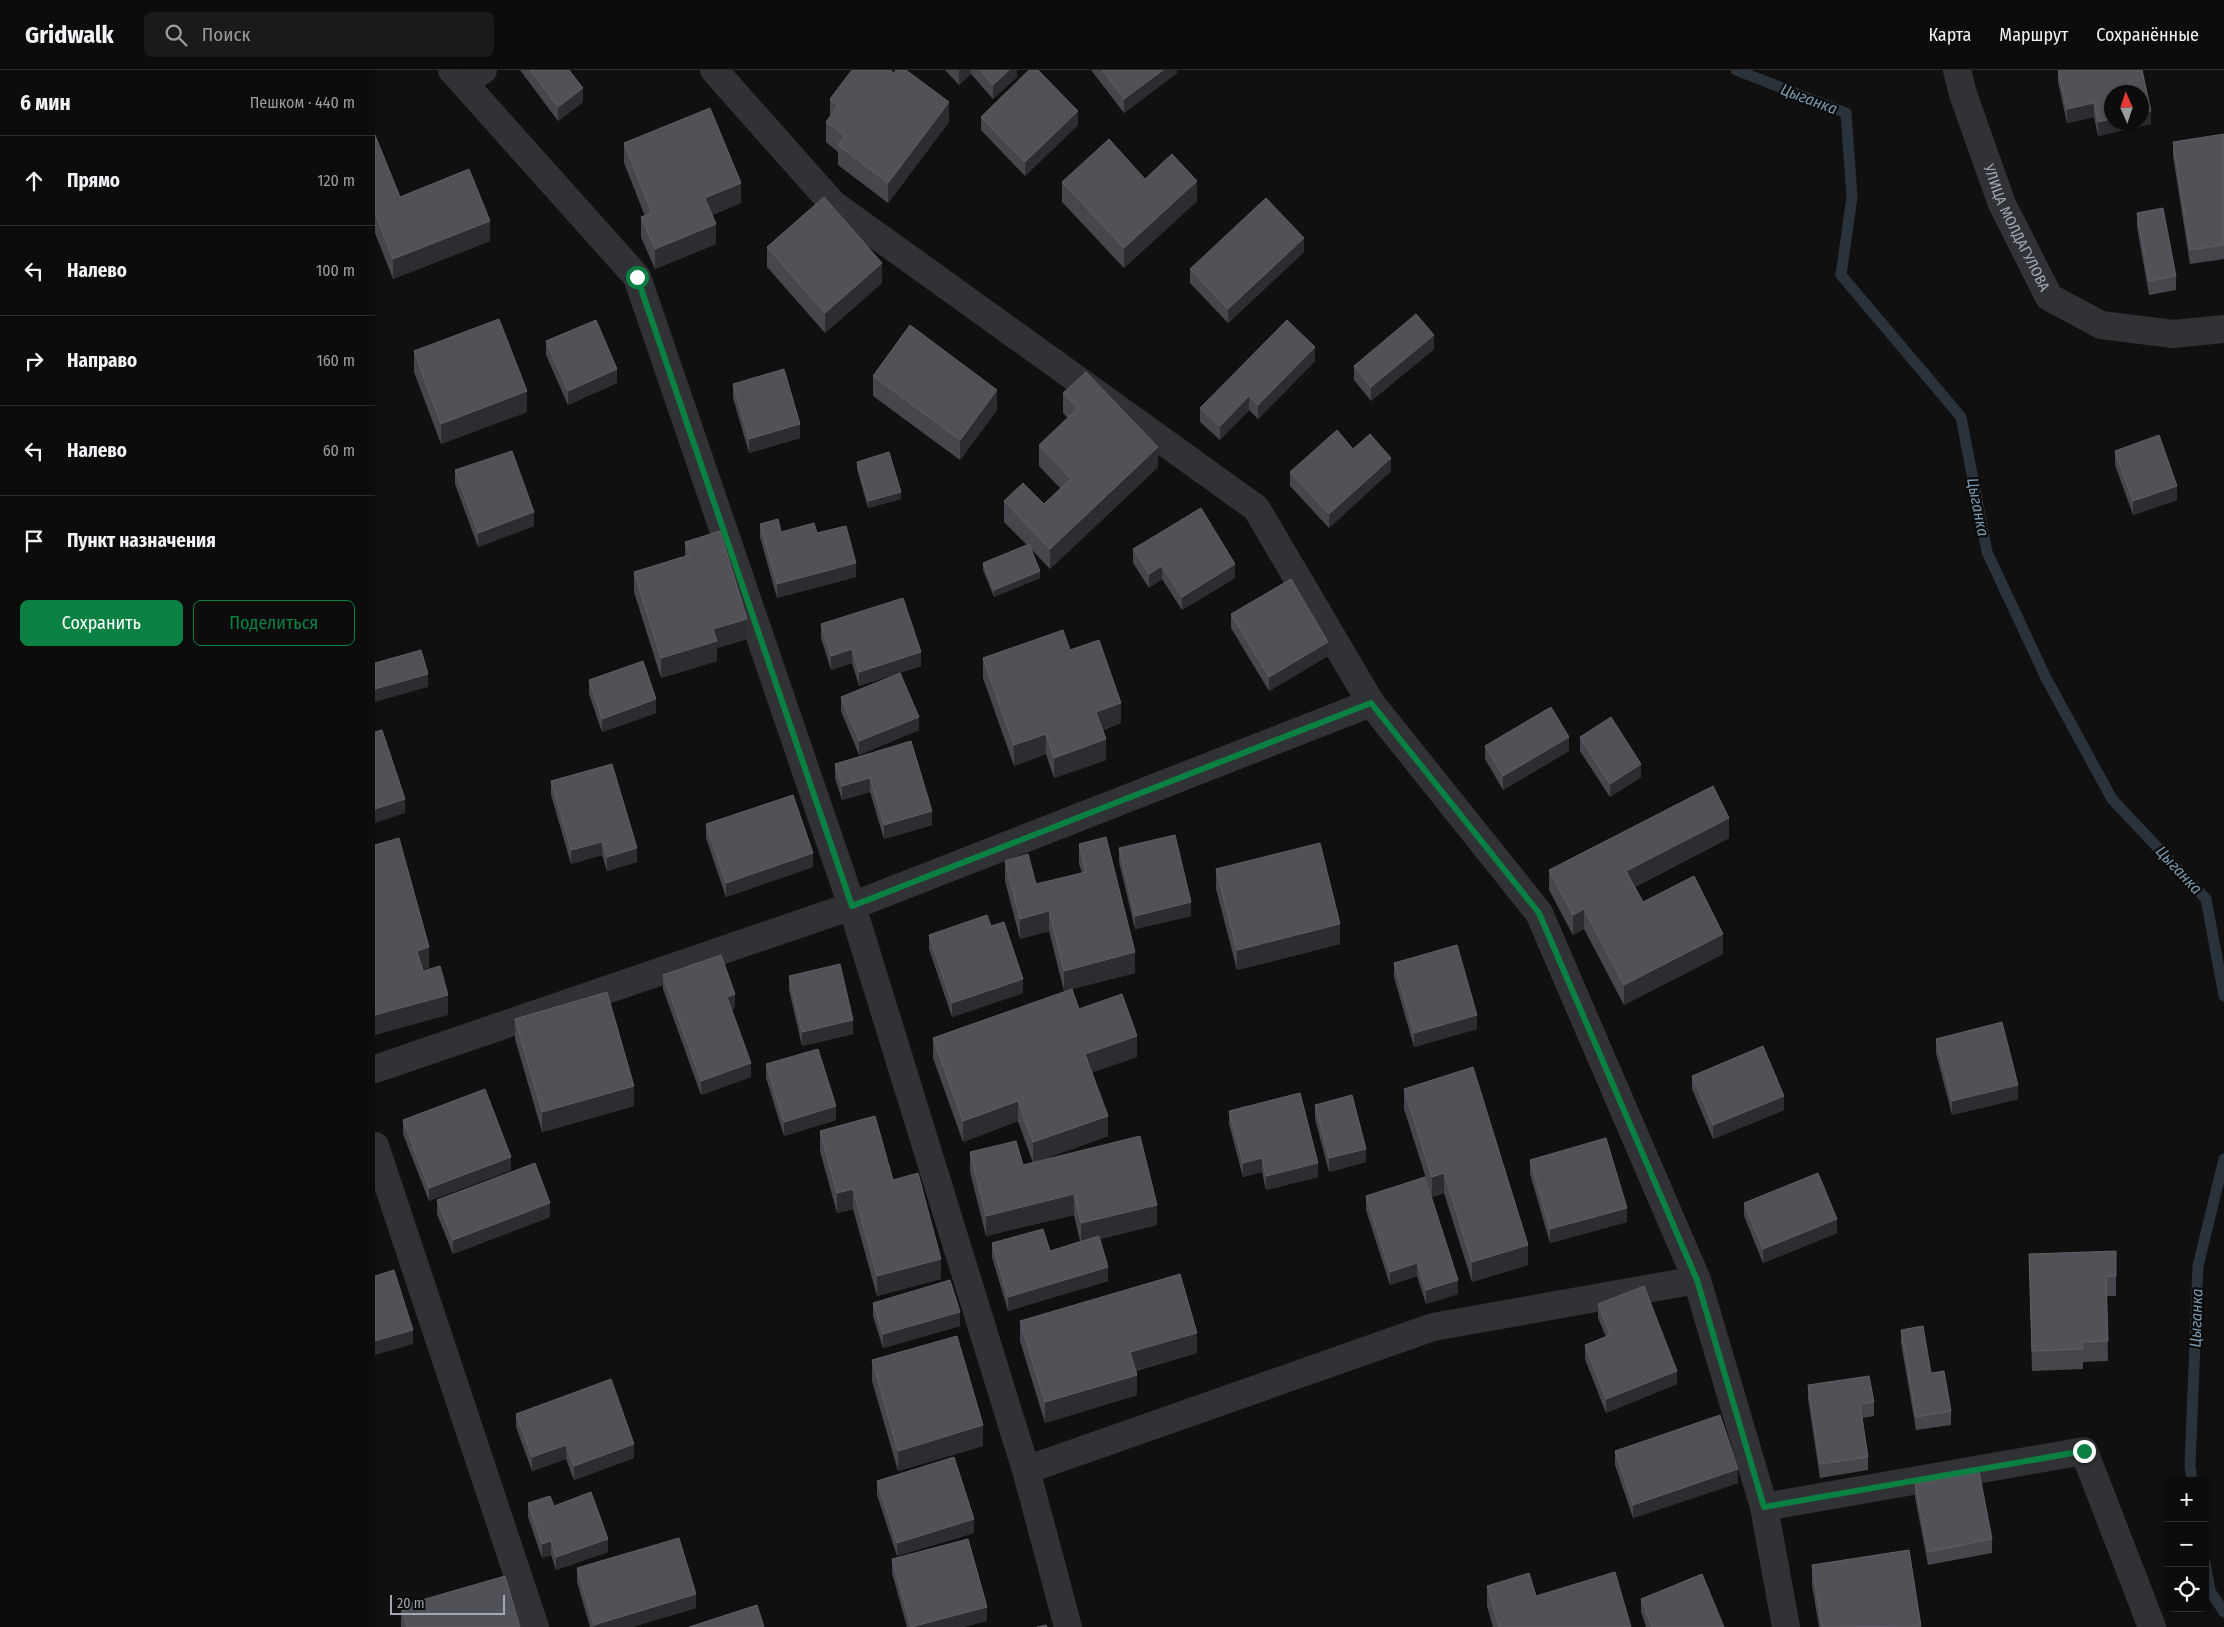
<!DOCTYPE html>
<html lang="ru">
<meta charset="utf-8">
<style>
:root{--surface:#0c0c0d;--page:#1a1a1b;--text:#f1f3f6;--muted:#9a9b9d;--line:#2c2c2e;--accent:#0b8043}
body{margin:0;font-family:"Fira Sans Condensed",sans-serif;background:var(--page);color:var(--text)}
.controls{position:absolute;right:15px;bottom:15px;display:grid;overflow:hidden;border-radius:8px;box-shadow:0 1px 4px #0004}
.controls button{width:45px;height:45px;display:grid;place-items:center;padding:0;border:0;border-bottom:1px solid var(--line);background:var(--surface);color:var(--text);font:25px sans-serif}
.compass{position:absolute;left:1729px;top:15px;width:45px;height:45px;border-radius:50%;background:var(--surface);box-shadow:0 1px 4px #0004;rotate:357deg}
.scale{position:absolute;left:15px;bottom:12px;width:115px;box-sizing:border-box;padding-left:5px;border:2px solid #a2a8b2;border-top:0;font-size:14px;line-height:18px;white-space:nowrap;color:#a2a8b2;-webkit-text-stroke:4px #0b0b0c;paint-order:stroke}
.stop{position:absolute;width:15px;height:15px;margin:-11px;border:4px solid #0b8043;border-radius:50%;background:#fff}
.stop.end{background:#0b8043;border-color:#fff;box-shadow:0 1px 5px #0008}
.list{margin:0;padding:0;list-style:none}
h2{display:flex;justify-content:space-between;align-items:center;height:65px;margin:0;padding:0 20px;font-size:21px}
h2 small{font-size:16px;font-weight:400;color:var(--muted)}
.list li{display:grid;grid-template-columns:32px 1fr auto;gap:15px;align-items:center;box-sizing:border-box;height:90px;padding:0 20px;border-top:1px solid var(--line)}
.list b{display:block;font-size:19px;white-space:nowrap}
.list em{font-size:16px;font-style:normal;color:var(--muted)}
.actions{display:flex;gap:10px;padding:15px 20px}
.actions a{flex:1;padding:11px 0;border:1px solid var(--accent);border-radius:8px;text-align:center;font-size:18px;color:var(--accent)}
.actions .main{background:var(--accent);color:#fff}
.icon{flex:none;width:28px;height:28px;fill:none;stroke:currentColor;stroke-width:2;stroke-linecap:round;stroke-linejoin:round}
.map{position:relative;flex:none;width:1849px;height:1557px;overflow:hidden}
header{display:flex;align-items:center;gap:30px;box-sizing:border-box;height:70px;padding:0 25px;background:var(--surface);border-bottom:1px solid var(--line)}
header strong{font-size:24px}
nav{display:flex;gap:28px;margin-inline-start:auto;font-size:18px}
.search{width:350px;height:45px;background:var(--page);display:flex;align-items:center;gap:12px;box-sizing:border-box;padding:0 18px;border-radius:8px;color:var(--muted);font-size:19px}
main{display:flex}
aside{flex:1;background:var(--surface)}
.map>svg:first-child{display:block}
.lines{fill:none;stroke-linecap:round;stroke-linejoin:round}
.stream{stroke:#2a3339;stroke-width:11}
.minor{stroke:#313236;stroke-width:28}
.wall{fill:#46474c}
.shaded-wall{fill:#2c2d30}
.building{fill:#505257;stroke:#5d5f65}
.route{stroke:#0b8043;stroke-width:6}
.labels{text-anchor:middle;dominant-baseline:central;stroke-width:4.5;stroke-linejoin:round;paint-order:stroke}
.street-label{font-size:15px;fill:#a2a8b2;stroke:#0b0b0c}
.water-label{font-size:16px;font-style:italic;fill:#7998ac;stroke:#0b0b0c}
</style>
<header>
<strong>Gridwalk</strong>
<div class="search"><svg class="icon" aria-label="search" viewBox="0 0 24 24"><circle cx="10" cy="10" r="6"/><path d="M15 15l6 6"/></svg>Поиск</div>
<nav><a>Карта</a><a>Маршрут</a><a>Сохранённые</a></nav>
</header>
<main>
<aside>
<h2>6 мин<small>Пешком · 440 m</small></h2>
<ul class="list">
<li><svg class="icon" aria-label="ahead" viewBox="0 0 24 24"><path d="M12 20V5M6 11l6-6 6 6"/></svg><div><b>Прямо</b></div><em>120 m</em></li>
<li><svg class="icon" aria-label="left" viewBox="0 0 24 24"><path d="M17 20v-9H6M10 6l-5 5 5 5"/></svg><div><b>Налево</b></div><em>100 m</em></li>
<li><svg class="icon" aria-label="right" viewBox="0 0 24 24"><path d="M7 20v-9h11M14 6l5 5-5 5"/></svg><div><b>Направо</b></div><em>160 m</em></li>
<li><svg class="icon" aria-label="left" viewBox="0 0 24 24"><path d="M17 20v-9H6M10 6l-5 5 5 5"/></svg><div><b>Налево</b></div><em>60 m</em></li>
<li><svg class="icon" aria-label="arrive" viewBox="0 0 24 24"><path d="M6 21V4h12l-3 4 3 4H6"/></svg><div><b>Пункт назначения</b></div></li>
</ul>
<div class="actions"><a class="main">Сохранить</a><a>Поделиться</a></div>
</aside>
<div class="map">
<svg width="1849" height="1557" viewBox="0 0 1849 1557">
<rect width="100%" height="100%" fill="#101011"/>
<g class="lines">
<path class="stream" d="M1361 0 1471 43 1477 127 1466 205 1586 347 1612 482 1671 608 1737 729 1831 829 1849 926
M1817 1411 1815 1396 1823 1196 1849 1089
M1830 1493 1835 1521 1849 1542"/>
<g class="minor">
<path d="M77 0 262 207 477 836 651 1400 693 1557"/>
<path d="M339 0 458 134 881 438 996 633 1164 843 1322 1210 1389 1437 1411 1557"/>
<path id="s1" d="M1582 0 1588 24 1627 134 1674 227 1726 255 1798 264 1849 259"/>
<path d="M89 13 108 0"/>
<path d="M0 999 477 836 996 633"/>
<path d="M0 1076 160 1557"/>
<path d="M651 1400 1058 1257 1322 1210"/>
<path d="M1389 1437 1709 1381 1777 1557"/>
</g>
</g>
<path class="wall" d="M145 0H194L208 32 183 51Z
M570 0H642V7L618 29 596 4 584 15Z
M716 0H802V3L749 43Z
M1683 0 1776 54 1723 66 1719 47 1692 53 1683 12Z
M455 29 574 52 513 133 463 95V82L451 72V52L455 46Z
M606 47 703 55 650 106 606 60Z
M1849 64V189L1815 194 1798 86V72Z
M0 65 25 127 115 171 18 209 0 163Z
M249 73 366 133 337 145 341 174 280 199 266 167V147L270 146 249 93Z
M770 109 822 131 749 198 687 132V112Z
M1762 143 1801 206V220L1774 225 1762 157Z
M392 177 507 213 450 263 392 197Z
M929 182 853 253 815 213V199Z
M171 271 242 313 193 335 171 285Z
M1059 279 996 331 979 310V296Z
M39 281 152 342 66 374 39 302Z
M940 291 883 349 874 340 845 370 825 352V338Z
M498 306 622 340 585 390 498 326Z
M358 314 425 368 374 383 358 328Z
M688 323 783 397 675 499 656 479 665 508 619 527 608 500V493L652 475 629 452V431L669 434 685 418 664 396V375L693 348 688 343Z
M978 379 1016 401 954 458 915 416V402Z
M1740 381 1802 430 1758 445 1740 395Z
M482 392 526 429 493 438 482 399Z
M80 400 159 456 103 477 80 414Z
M385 454 406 462 442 463 481 507 402 528 385 467Z
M310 472 372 569 342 578V591L286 608 259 522V502L310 487Z
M758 479 860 508 807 540 787 509 774 518 758 493Z
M856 544 953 586 894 621 856 558Z
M446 554 546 596 484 616 477 593 456 600 446 568Z
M695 580 746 653 728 660 731 690 679 708 671 684 639 696 608 608V588Z
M214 610 281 643 227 662 214 624Z
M466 627 544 660 484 685 466 641Z
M1205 667 1266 707 1235 727 1205 681Z
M536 671 557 755 509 769 495 722 467 730 460 708V694Z
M1110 676 1194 681 1128 720 1110 689Z
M176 711 262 792 232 801 227 785 196 794 176 725Z
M331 754 438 797 351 827 331 768Z
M1354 768 1260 817 1268 832 1348 884 1249 935 1209 859 1198 865 1174 820V800Z
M704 774 760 903 697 919 704 939 762 987 717 1002 733 1066 658 1093 643 1051 588 1072 558 988V968L695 920 689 921 674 861 645 869 630 811V791L661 814 707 803 704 794Z
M744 778 816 846 760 859 744 792Z
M841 799 965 874 862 900 841 819Z
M616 856 648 923 577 947 554 879V865Z
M1019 893 1102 959 1039 977 1019 907Z
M288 905 360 938 356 940 376 1007 326 1025 288 919Z
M414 906 478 964 427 976 414 920Z
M140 949 259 1036 167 1062 140 969Z
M1561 969 1643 1029 1577 1045 1561 983Z
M391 994 461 1050 409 1066 391 1008Z
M1317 1006 1409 1040 1338 1069 1317 1019Z
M1029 1019 1153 1195 1097 1212 1069 1123 1057 1127 1029 1039Z
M940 1035 991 1092 954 1102 940 1049Z
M854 1041 943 1107 891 1120 887 1102 868 1107 854 1054Z
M28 1050 136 1100 54 1131 28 1064Z
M445 1061 518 1110 566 1209 502 1226 478 1139 462 1143 445 1081Z
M595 1082 648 1095 782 1155 725 1169 733 1211 633 1241 617 1187V1173L675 1181 705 1171 699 1145 611 1166 595 1102Z
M1155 1090 1252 1152 1175 1173 1155 1104Z
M991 1126 1083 1224 1051 1234 1042 1206 1015 1215 991 1140Z
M62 1130 175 1147 78 1184 62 1144Z
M1369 1133 1462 1163 1388 1193 1369 1146Z
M1741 1181V1226H1732L1733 1291 1708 1292V1299L1657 1301 1654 1184Z
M498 1233 585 1256 508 1278 498 1246Z
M1223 1234 1302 1314 1231 1343 1210 1289V1275L1231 1267 1223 1248Z
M645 1251 822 1283 761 1301 762 1325 670 1353 645 1271Z
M1526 1260 1556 1303 1576 1341V1355L1541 1360 1526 1273Z
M497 1290 608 1376 523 1401 497 1311Z
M1433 1315 1499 1332V1346L1487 1348 1493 1387V1400L1445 1408 1433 1329Z
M141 1344 259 1388 199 1410 191 1389 157 1401 141 1357Z
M1240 1381 1363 1413 1258 1448 1240 1395Z
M502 1411 599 1463 522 1486 502 1425Z
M1540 1414 1617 1469V1483L1553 1495 1540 1427Z
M153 1433 179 1436 233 1482 181 1500 176 1485 167 1488 153 1447Z
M1534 1480 1546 1557H1444L1437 1515V1495Z
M517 1489 612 1551 588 1557H532L517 1503Z
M202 1498 321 1538 257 1557H215L202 1512Z
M1112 1516 1161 1526 1256 1557H1118L1112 1536Z
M1266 1529 1349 1557H1271L1266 1542Z
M26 1536 145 1557H26Z"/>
<path class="shaded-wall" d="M585 0H596V4L584 15V1Z
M634 0H642V7L618 29V15Z
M788 0H802V3L749 43V29Z
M208 18V32L183 51V37Z
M574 32V52L513 133V113Z
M1719 33V47L1692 53V39Z
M703 41V55L650 106V92Z
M1776 41V54L1723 66V52L1736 49V52H1766V43Z
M822 111V131L749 198V178Z
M366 113V133L330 148V128Z
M115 151V171L18 209V189Z
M341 154V174L280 199V179Z
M929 168V182L853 253V239Z
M507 193V213L450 263V243Z
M1059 265V279L996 331V317Z
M940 277V291L883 349V335Z
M242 299V313L193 335V321Z
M622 320V340L585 390V370Z
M152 321V342L66 374V354Z
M874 326V340L845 370V356Z
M425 354V368L374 383V369Z
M783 377V397L675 499V479Z
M1016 388V401L954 458V444Z
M1802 416V430L1758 445V431Z
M526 422V429L493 438V431Z
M159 442V456L103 477V463Z
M481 493V507L402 528V514Z
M860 494V508L807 540V527Z
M787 496V509L774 518V504Z
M665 501V508L619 527V520Z
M372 549V569L342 578V591L286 608V588L338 559Z
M953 572V586L894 621V607Z
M477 579V593L456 600V586Z
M546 582V596L484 616V602Z
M53 604V617L0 632V619Z
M281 629V643L227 662V649Z
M746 633V653L721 662V642Z
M544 647V660L484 685V671Z
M671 664V684L639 696V675Z
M1194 667V681L1128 720V706Z
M731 669V690L679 708V688Z
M1266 694V707L1235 727V714Z
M495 708V722L467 730V716Z
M30 729V743L0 753V739Z
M557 741V755L509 769V755Z
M1354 748V768L1251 821V801Z
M227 772V785L196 794V780Z
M262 778V792L232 801V787Z
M438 783V797L351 827V813Z
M816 832V846L760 859V846Z
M1209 839V859L1198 865V845Z
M674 841V861L645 869V849Z
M965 854V874L862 900V880Z
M1348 864V884L1249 935V915Z
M54 877V898L42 901V881Z
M760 882V903L689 921V901Z
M648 909V923L577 947V933Z
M360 924V938L352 941V927Z
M73 925V945L0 965V945Z
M1102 945V959L1039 977V963Z
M478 950V964L427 976V962Z
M762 966V987L710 1005V984Z
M376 993V1007L326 1025V1011Z
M1643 1015V1029L1577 1045V1031Z
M259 1016V1036L167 1062V1042Z
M1409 1026V1040L1338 1069V1055Z
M643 1031V1051L588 1072V1051Z
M461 1036V1050L409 1066V1052Z
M733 1046V1066L658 1093V1072Z
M991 1079V1092L954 1102V1088Z
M136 1087V1100L54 1131V1118Z
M887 1088V1102L868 1107V1093Z
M943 1093V1107L891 1120V1106Z
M1069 1103V1123L1057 1127V1107Z
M478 1119V1139L462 1143V1123Z
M699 1124V1145L611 1166V1146Z
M175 1133V1147L78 1184V1170Z
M782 1135V1155L706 1174V1153Z
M1252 1138V1152L1175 1173V1159Z
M1462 1149V1163L1388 1193V1179Z
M1153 1175V1195L1097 1212V1192Z
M566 1189V1209L502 1226V1206Z
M1042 1193V1206L1015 1215V1202Z
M733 1197V1211L633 1241V1227Z
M1083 1210V1224L1051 1234V1220Z
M585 1242V1256L508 1278V1264Z
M38 1260V1274L0 1285V1271Z
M822 1263V1283L755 1302V1282Z
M1302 1301V1314L1231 1343V1329Z
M762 1305V1325L670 1353V1332Z
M608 1355V1376L523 1401V1381Z
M259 1374V1388L199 1410V1396Z
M191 1375V1389L157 1401V1387Z
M1363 1399V1413L1258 1448V1435Z
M599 1449V1463L522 1486V1473Z
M233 1469V1482L181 1500V1487Z
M176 1471V1485L167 1488V1474Z
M321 1524V1538L257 1557H219V1555Z
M612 1537V1551L588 1557H537Z"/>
<path class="building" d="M155 0H194L208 18 183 37Z
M477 0H515L519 3 521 0H531L574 32 513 113 463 75 470 66 451 52 463 36 455 29Z
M605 0H634L618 15Z
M654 0H663L703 41 650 92 606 47Z
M727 0H788L749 29Z
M1683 0H1767L1776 41 1766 43V22H1736V49L1723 52 1719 33 1692 39Z
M335 38 366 113 330 128 341 154 280 179 266 147 277 143 249 73Z
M1849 64V175L1815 180 1798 72Z
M0 65 25 127 94 99 115 151 18 189 0 143Z
M734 69 770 109 797 84 822 111 749 178 687 112Z
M449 127 507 193 450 243 392 177Z
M891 128 929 168 853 239 815 199Z
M1788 138 1801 206 1774 211 1762 143Z
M1041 244 1059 265 996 317 979 296Z
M124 249 152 321 66 354 39 281Z
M221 250 242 299 193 321 171 271Z
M912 250 940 277 883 335 874 326 845 356 825 338Z
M535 255 622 320 585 370 498 306Z
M409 299 425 354 374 369 358 314Z
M711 302 783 377 675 479 629 431 648 413 669 434 696 409 664 375 703 338 688 323Z
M962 360 978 379 995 364 1016 388 954 444 915 402Z
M1784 365 1802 416 1758 431 1740 381Z
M137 381 159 442 103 463 80 400Z
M514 382 526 422 493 431 482 392Z
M826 438 860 494 807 527 787 496 774 504 758 479Z
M403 449 406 462 439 453 442 463 471 456 481 493 402 514 385 454Z
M345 461 372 549 338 559 342 571 286 588 259 502 314 485 310 472Z
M654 474 665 501 619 520 608 493Z
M916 509 953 572 894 607 856 544Z
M528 528 546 582 484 602 477 579 456 586 446 554Z
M688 560 695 580 724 570 746 633 721 642 731 669 679 688 671 664 639 675 608 588Z
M46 580 53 604 0 619V593Z
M268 591 281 629 227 649 214 610Z
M525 603 544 647 484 671 466 627Z
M1176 637 1194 667 1128 706 1110 676Z
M1236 647 1266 694 1235 714 1205 667Z
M7 660 30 729 0 739V662Z
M536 671 557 741 509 755 495 708 467 716 460 694Z
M237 694 262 778 232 787 227 772 196 780 176 711Z
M1338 716 1354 748 1251 801 1268 832 1319 806 1348 864 1249 915 1209 839 1198 845 1174 800Z
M418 725 438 783 351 813 331 754Z
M800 765 816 832 760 846 744 778Z
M731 767 760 882 689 901 674 841 645 849 630 791 653 784 661 814 711 802 704 774Z
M24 768 54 877 42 881 48 901 65 896 73 925 0 945V775Z
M945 773 965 854 862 880 841 799Z
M612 845 616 856 629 852 648 909 577 933 554 865Z
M1082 875 1102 945 1039 963 1019 893Z
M346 885 360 924 352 927 376 993 326 1011 288 905Z
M465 894 478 950 427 962 414 906Z
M697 919 704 939 747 924 762 966 710 984 733 1046 658 1072 643 1031 588 1051 558 968Z
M232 922 259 1016 167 1042 140 949Z
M1627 952 1643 1015 1577 1031 1561 969Z
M1388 976 1409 1026 1338 1055 1317 1006Z
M443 979 461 1036 409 1052 391 994Z
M1098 997 1153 1175 1097 1192 1069 1103 1057 1107 1029 1019Z
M110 1019 136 1087 54 1118 28 1050Z
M925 1023 943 1093 891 1106 887 1088 868 1093 854 1041Z
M977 1025 991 1079 954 1088 940 1035Z
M500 1046 518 1110 543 1103 566 1189 502 1206 478 1119 462 1123 445 1061Z
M765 1066 782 1135 706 1153 699 1124 611 1146 595 1082 641 1071 648 1095Z
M1231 1068 1252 1138 1175 1159 1155 1090Z
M160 1093 175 1133 78 1170 62 1130Z
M1443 1103 1462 1149 1388 1179 1369 1133Z
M1050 1107 1083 1210 1051 1220 1042 1193 1015 1202 991 1126Z
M668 1159 675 1181 724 1166 733 1197 633 1227 617 1173Z
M1741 1181V1206H1731L1733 1271 1707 1272 1708 1279 1657 1281 1654 1184Z
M19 1200 38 1260 0 1271V1206Z
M805 1204 822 1263 755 1282 762 1305 670 1332 645 1251Z
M575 1210 585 1242 508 1264 498 1233Z
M1269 1216 1302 1301 1231 1329 1210 1275 1235 1265 1223 1234Z
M1548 1256 1556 1303 1569 1301 1576 1341 1541 1347 1526 1260Z
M582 1266 608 1355 523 1381 497 1290Z
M1494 1306 1499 1332 1485 1334 1493 1387 1445 1394 1433 1315Z
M236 1309 259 1374 199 1396 191 1375 157 1387 141 1344Z
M1345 1345 1363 1399 1258 1435 1240 1381Z
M579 1387 599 1449 522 1473 502 1411Z
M1604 1401 1617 1469 1553 1482 1540 1414Z
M216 1422 233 1469 181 1487 176 1471 167 1474 153 1433 175 1426 179 1436Z
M304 1468 321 1524 219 1555 202 1498Z
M593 1469 612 1537 536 1557 517 1489Z
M1534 1480 1546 1556 1447 1557 1437 1495Z
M1240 1502 1256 1557H1124L1112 1516 1154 1503 1161 1526Z
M1327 1504 1349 1557H1277L1266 1529Z
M130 1506 145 1557H32L26 1536Z
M382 1535 389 1557H314Z
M671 1555 672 1557H662Z"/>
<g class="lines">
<path class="route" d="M262 207 477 836 996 633 1164 843 1322 1210 1389 1437 1709 1381"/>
</g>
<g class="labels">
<g class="street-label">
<text stroke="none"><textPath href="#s1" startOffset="169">УЛИЦА МОЛДАГУЛОВА</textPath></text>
</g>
<g class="water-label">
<text transform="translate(1434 29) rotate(21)">Цыганка</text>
<text transform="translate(1603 437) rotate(79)">Цыганка</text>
<text transform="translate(1804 800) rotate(47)">Цыганка</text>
<text transform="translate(1821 1248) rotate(-88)">Цыганка</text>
</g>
</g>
</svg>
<div class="controls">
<button>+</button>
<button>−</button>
<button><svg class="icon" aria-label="locate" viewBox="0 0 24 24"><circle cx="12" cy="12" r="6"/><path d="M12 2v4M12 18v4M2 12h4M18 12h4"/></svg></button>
</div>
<svg class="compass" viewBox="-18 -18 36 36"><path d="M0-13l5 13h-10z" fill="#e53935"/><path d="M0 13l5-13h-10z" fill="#9a9b9d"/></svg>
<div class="scale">20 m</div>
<div class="stop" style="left:262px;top:207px"></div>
<div class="stop end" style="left:1709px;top:1381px"></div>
</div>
</main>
